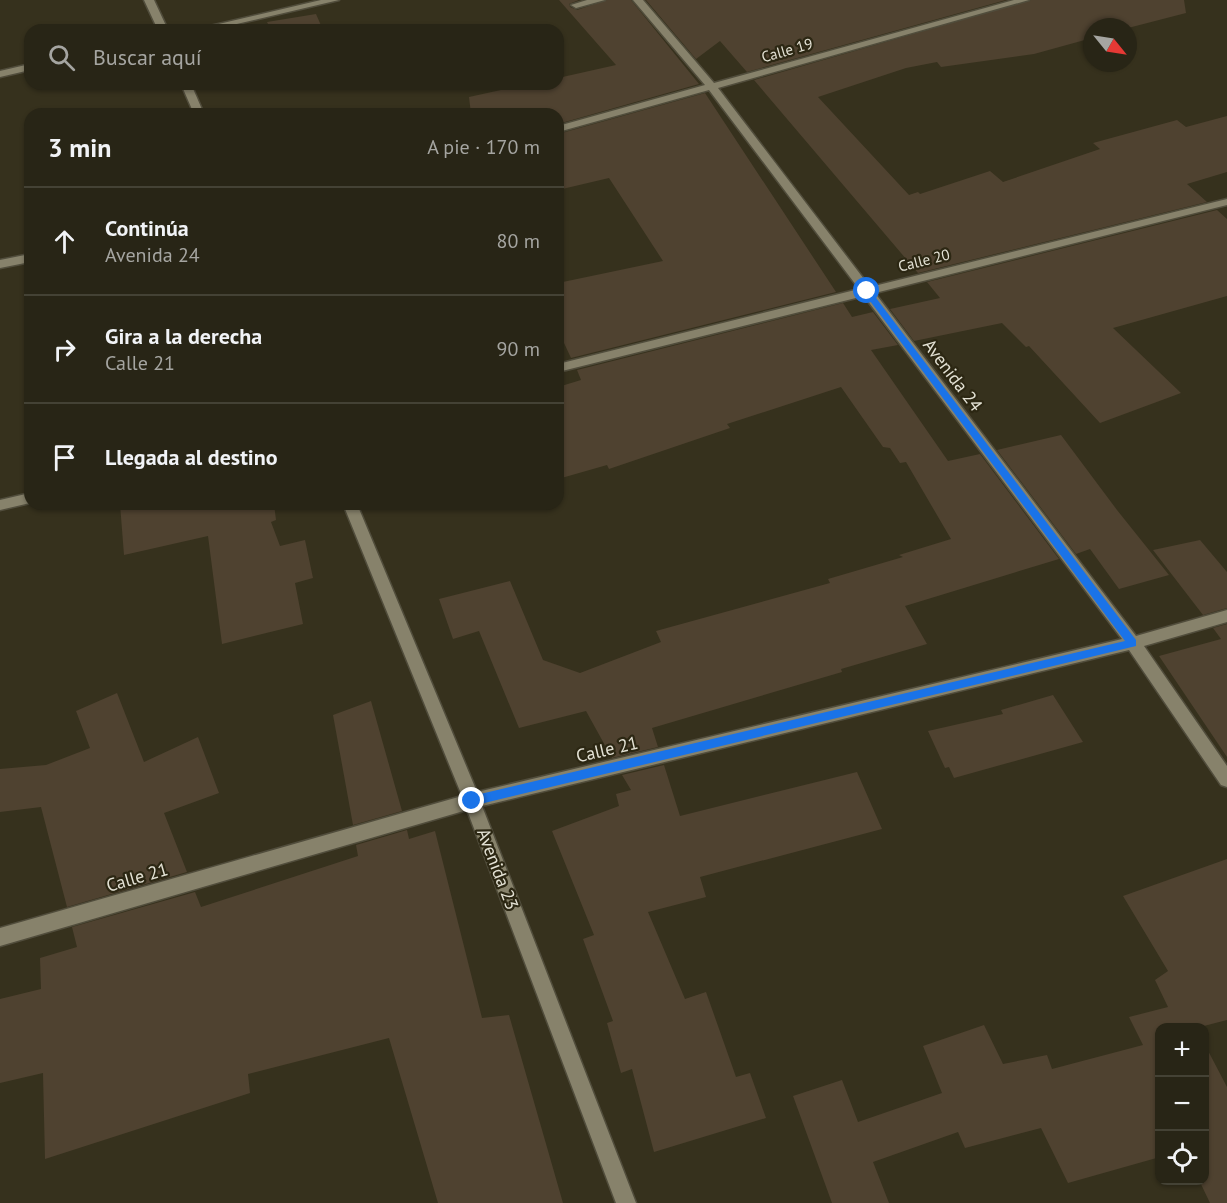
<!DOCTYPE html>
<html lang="es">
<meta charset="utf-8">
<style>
:root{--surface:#282516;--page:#343123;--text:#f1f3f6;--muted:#a5a5a1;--line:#444235}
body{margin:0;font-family:"PT Sans",sans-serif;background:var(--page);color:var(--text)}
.controls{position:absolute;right:18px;bottom:18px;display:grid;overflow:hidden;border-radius:12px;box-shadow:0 2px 4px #0004}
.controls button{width:54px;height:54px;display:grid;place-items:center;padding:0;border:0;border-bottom:2px solid var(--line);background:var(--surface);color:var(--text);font:30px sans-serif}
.compass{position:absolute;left:1083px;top:18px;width:54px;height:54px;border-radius:50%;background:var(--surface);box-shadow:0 2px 4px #0004;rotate:120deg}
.stop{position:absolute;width:18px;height:18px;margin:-14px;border:4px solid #1a73e8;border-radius:50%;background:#fff}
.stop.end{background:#1a73e8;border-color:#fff;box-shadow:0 2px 6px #0008}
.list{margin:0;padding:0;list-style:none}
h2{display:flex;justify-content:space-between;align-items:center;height:78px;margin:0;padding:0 24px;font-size:26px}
h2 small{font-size:20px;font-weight:400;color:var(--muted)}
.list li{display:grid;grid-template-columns:39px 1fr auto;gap:18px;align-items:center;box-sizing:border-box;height:108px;padding:0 24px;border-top:2px solid var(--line)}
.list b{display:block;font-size:22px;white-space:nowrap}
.list p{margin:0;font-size:20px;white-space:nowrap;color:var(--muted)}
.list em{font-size:20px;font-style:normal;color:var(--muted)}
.icon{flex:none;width:33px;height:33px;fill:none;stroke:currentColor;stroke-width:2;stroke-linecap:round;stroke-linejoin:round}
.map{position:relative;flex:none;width:1227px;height:1203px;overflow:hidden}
.search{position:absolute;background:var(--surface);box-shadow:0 2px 4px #0004;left:24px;top:24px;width:540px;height:66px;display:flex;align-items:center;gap:15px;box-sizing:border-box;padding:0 21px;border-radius:18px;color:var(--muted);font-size:22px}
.panel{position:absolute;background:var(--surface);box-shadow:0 2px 4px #0004;left:24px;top:108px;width:540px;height:402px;border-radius:18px}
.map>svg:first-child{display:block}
.building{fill:#4f4230}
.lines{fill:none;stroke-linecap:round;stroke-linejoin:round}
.minor-casing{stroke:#514d3c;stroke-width:3}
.tertiary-casing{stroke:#514d3c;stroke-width:3}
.minor{fill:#87826b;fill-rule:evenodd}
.tertiary{fill:#87826b;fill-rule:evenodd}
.route{fill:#1a73e8}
.labels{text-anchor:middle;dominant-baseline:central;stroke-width:4.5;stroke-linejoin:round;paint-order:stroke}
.far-street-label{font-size:15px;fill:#e4e2d5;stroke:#2c2713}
.street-label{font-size:18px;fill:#e4e2d5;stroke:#2c2713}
</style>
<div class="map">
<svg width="1227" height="1203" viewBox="0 0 1227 1203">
<rect width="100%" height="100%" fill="#36311d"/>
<path class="building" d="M559 0H579L569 4 570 7 577 10 607 0H631L699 84 558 124V114H471L469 97 528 84H558V78L616 65Z
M646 0H1006L747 72 720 41 696 59Z
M1031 0H1184L1186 13 1128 28 1092 27V38L1034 54 941 67 937 62 906 68 818 97 909 195 918 192 920 194 990 171 1003 182 1100 149 1093 143 1177 120 1186 127 1227 116V172L1187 184 1207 202 918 273 754 80Z
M316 14 323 30H271L267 22Z
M705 93 836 292 571 358 558 330V283L663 261 609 178 558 190V134Z
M1217 210 1227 219V296L1113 328 1181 393 1100 423 1029 346 1026 347 1002 323 914 341 890 309 940 298 927 282Z
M843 303 852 317 873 312 898 345 871 350 948 461 980 454 1059 559 905 606 927 644 841 669 842 672 652 728 658 747 612 758 586 711 519 728 479 631 453 639 439 599 510 581 543 660 580 673 661 642 656 631 830 583 828 579 903 557 899 555 951 539 906 462 900 463 890 448 883 447 841 387 727 424 730 428 609 469 607 465 558 479V387L581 380 577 370Z
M1061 435 1117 510 1169 575 1119 589 1090 549 1076 554 997 450Z
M120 504H274L276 520 271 522 280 546 305 540 313 578 295 583 303 624 222 644 208 536 124 555Z
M1200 540 1227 572V608L1203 615 1153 550Z
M1227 624V757L1159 656 1221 639 1213 628Z
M117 693 144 762 198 737 219 793 164 813 187 872 67 907 41 807 0 812V769L46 765 90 748 76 711Z
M1053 695 1083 742 954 778 949 767 945 768 928 731 1003 714 1001 710Z
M371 701 402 811 353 825 333 715Z
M664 765 680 816 857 772 882 829 700 877 706 897 648 912 685 999 706 992 736 1077 750 1073 766 1118 654 1152 632 1069 621 1073 607 1023 613 1021 583 939 594 935 552 831 619 806 616 794 631 790 622 775Z
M407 830 409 839 435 831 482 1018 509 1015 563 1203H438L389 1038 248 1074 250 1093 45 1159 43 1073 0 1083V999L41 989 40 958 77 947 72 927 195 892 201 907 358 856 356 845Z
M1227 859V1020L1196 1028H1160V1157L1068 1183 1041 1128 965 1148 958 1132 873 1162 889 1203H832L793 1096 842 1080 858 1122 942 1093 923 1046 984 1025 1003 1064 1047 1055 1052 1069 1143 1045 1129 1017 1168 1007 1155 980 1168 971 1123 896Z
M1204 1043 1227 1087V1203H1210L1199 1180H1204Z"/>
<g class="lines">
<g class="minor-casing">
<path id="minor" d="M144 0H154L168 30H158Z
M587 0H605L576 8 571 5Z
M633 0H643L714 83 1014 0H1029L718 88 870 287 1227 199V205L875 293 1136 636 1227 610V622L1144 646 1227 766V787L1221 785 1129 650 482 806 636 1203H616L467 810 0 946V928L462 796 343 504H357L477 792 1122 639 864 296 558 372V364L859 289 709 90 558 132V126L705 85Z
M181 84H191L204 114H194Z
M30 254V262L0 268V260Z
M30 493V503L0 510V500Z"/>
</g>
<g class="tertiary-casing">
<path id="tertiary" d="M321 0H339L211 30H193Z
M30 64V70L0 77V71Z"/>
</g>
<use href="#minor" class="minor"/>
<use href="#tertiary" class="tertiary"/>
</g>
<path class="route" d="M864 290H870L1136 640V646L472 806 468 805V798L472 796 1125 641 864 293Z"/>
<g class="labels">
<g class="far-street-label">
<text transform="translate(787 50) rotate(-16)">Calle 19</text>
<text transform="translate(924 260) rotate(-14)">Calle 20</text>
</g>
<g class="street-label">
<text transform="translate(953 375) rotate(53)">Avenida 24</text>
<text transform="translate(607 749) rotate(-13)">Calle 21</text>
<text transform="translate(498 869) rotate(69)">Avenida 23</text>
<text transform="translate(137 877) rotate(-16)">Calle 21</text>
</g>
</g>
</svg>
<div class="controls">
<button>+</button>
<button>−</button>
<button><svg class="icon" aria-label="locate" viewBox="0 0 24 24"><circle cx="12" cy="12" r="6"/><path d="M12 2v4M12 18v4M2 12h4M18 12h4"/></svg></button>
</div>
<svg class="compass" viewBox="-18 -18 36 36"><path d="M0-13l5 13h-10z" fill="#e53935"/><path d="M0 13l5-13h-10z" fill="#a5a5a1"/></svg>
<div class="stop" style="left:867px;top:291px"></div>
<div class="stop end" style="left:472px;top:801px"></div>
<div class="search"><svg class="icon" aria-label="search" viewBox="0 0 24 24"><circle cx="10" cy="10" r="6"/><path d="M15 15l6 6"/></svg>Buscar aquí</div>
<section class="panel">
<h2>3 min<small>A pie · 170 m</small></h2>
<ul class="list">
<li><svg class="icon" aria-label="ahead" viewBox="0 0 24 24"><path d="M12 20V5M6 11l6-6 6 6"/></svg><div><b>Continúa</b><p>Avenida 24</p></div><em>80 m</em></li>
<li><svg class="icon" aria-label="right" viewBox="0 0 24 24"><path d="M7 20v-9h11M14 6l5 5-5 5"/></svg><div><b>Gira a la derecha</b><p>Calle 21</p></div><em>90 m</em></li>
<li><svg class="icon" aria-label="arrive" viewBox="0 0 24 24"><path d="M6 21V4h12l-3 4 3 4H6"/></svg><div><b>Llegada al destino</b></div></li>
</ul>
</section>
</div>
